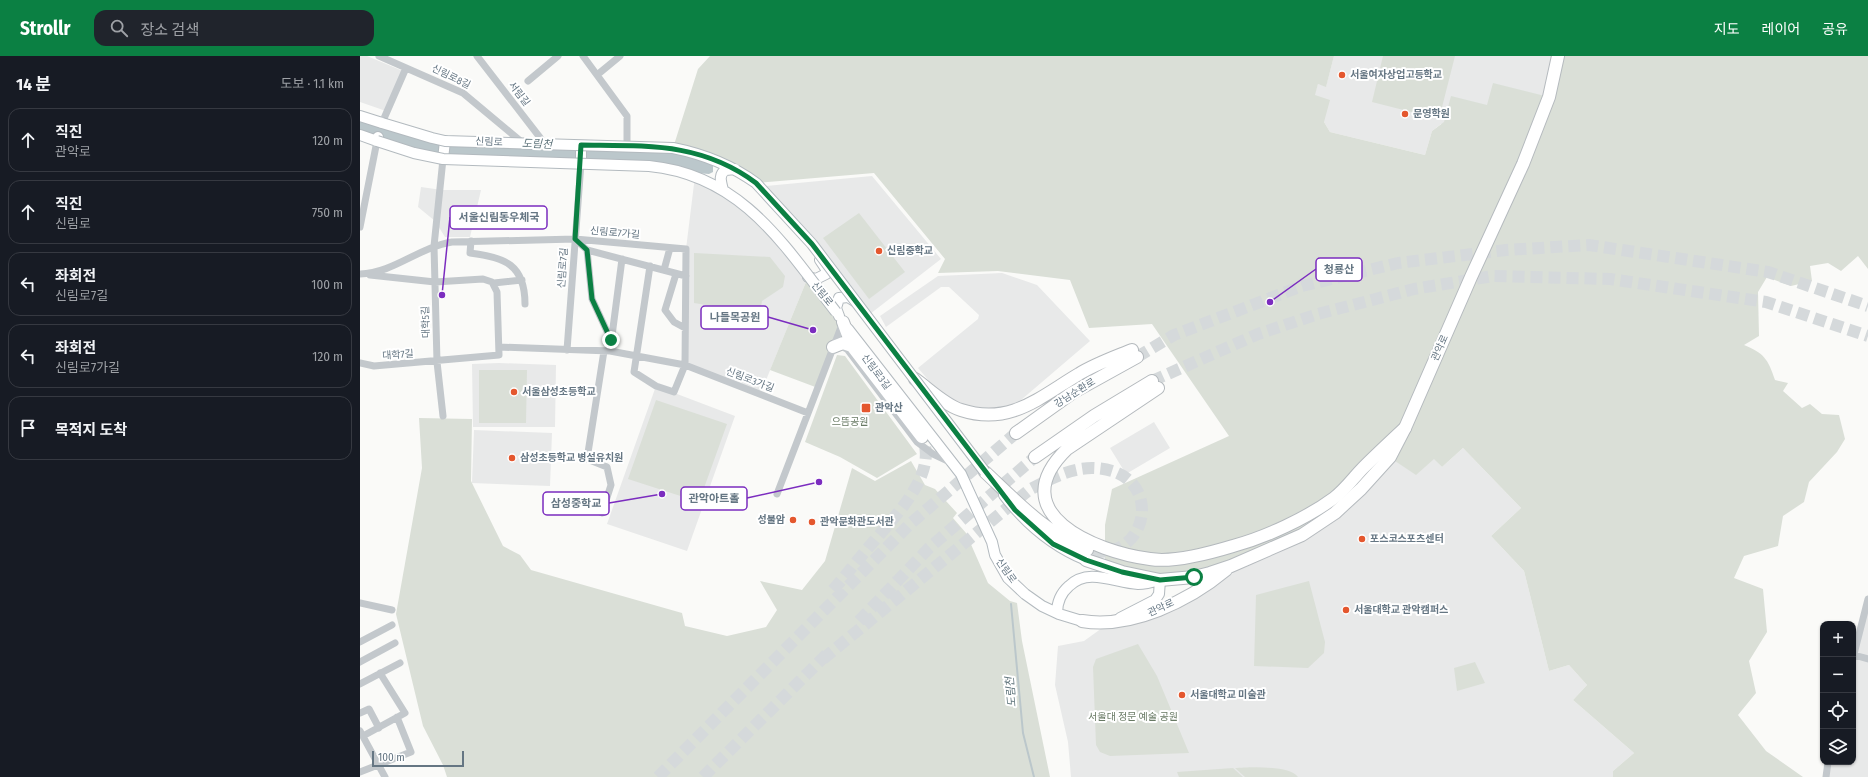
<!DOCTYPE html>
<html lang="ko">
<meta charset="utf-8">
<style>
:root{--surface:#171b24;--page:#20242c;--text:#f1f3f6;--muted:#9ea1a6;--line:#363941;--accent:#0b8043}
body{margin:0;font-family:"Fira Sans Condensed","Noto Sans KR",sans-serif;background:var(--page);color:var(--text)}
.controls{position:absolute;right:12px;bottom:12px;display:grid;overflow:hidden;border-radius:8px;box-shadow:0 1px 3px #0004}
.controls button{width:36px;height:36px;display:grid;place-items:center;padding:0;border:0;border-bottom:1px solid var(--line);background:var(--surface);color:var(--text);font:20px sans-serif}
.scale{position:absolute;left:12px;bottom:10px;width:92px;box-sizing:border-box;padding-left:4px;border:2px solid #657683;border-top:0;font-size:11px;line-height:14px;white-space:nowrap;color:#657683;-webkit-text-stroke:3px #fff;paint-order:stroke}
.stop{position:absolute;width:12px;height:12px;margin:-9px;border:3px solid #0b8043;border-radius:50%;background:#fff}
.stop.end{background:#0b8043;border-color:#fff;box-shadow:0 1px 4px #0008}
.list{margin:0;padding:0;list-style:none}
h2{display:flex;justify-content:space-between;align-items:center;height:52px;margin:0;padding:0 16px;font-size:17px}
h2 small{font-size:13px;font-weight:400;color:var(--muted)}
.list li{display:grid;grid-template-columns:26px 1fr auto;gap:12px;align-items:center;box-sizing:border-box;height:64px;margin:0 8px 8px;padding:0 8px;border:1px solid var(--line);border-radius:12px}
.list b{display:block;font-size:15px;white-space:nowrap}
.list p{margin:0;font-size:13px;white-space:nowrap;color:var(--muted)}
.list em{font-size:13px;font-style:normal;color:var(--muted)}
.icon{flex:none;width:22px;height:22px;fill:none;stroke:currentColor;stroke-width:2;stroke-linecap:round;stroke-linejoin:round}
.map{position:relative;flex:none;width:1508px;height:721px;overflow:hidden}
header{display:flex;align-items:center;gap:24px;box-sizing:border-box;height:56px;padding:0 20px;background:var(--accent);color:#fff}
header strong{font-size:19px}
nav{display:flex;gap:22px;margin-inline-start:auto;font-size:14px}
.search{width:280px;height:36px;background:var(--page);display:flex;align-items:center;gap:10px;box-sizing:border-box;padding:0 14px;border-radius:12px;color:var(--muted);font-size:15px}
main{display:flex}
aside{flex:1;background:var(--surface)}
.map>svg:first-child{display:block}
.built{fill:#e8e9e9}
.green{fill:#dadfd7}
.water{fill:#bbc7cb}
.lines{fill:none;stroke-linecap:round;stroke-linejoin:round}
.stream{stroke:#bbc7cb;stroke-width:2}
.trunk-tunnel{stroke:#d5d9db;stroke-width:12;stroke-dasharray:12 6;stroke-linecap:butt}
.secondary-casing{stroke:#b3babf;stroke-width:12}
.primary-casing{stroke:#b5babe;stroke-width:14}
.trunk-casing{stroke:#b4b9bd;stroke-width:14}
.minor{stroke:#c3c8cc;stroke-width:7}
.secondary{stroke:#fff;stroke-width:10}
.primary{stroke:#fff;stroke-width:12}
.trunk{stroke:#fff;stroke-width:12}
.secondary-bridge-casing{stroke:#b3babf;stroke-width:12;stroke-linecap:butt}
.secondary-bridge{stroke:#fff;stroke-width:10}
.route{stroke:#0b8043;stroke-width:5}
.poi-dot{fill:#e4572e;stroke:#fff;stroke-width:1.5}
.labels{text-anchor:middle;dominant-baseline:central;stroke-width:4;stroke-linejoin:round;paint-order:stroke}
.poi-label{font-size:10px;font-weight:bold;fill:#657683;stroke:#fff;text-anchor:start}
.street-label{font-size:10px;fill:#657683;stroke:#fff}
.park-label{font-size:10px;fill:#687a64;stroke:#fff}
.water-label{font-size:11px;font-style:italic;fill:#60757c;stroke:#fff}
.leader{fill:none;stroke:#7b2cbf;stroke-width:1.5}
.callout-dot{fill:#7b2cbf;stroke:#fff;stroke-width:1.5}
.callout{fill:#fff;stroke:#7b2cbf;stroke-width:1.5}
.callout-label{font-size:11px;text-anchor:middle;font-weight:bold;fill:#657683}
</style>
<header>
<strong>Strollr</strong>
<div class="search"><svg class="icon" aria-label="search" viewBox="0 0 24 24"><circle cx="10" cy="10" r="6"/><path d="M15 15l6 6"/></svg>장소 검색</div>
<nav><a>지도</a><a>레이어</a><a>공유</a></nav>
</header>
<main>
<aside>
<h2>14 분<small>도보 · 1.1 km</small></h2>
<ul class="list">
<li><svg class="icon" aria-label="ahead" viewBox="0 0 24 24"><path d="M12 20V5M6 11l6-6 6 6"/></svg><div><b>직진</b><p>관악로</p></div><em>120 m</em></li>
<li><svg class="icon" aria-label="ahead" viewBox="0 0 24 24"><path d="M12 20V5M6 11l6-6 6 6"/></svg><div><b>직진</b><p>신림로</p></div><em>750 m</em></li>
<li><svg class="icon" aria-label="left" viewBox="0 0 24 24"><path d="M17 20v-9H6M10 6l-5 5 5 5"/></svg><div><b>좌회전</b><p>신림로7길</p></div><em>100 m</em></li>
<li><svg class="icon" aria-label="left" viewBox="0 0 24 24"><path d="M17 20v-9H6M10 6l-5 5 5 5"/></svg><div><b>좌회전</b><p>신림로7가길</p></div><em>120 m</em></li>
<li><svg class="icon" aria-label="arrive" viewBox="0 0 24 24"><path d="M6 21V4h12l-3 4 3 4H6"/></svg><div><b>목적지 도착</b></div></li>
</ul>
</aside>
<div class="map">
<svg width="1508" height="721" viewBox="0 0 1508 721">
<rect width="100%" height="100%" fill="#fafaf8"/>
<path class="built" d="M0 0H7L43 15 26 55 0 46Z
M974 0H1198L1189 41 1119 78 1081 68 1072 75 1065 99 970 76 964 66 954 40 958 28 966 30Z
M335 120 385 149 448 221 400 339 325 309 326 193Z
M512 120 581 203 510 258 406 130Z
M61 131 82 134H121L110 181H85L75 165 58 151Z
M642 217 677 229 730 285 661 344 646 351 617 355 582 340 558 312 618 263 619 259 589 231H581L526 271 520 260 578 220Z
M139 307 196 309 195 371H113L112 308Z
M296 330 375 360 327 495 247 468Z
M794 366 810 392 766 418 750 392Z
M114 374 192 377 190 430 112 427Z
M1103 392 1161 452 1131 480 1164 515 1189 615 1209 609 1227 629 1213 644 1274 697 1253 715V721H711L708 686 695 629 698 590 724 585 749 567 811 548 1030 401 1074 402 1082 411Z
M1508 543V721H1466L1468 706H1493V602Z"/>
<path class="green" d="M350 0H974L966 31 958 28 955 39 970 44 964 66 970 76 1065 99 1072 75 1084 66 1091 40 1127 49 1133 27 1189 41 1198 0H1508V213L1498 200 1481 215 1468 207 1450 210 1452 225 1431 230 1407 221 1398 236 1399 280 1384 289C1404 297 1408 303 1415 324L1428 327 1423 335 1442 352 1450 348 1462 358 1479 359 1485 383 1477 396 1449 426 1444 446 1423 460 1418 490 1384 500 1374 522 1403 533 1407 576 1389 605 1396 637 1378 659 1406 695 1443 721H1253V715L1274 697 1213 644 1227 629 1209 609 1189 615 1164 515 1131 480 1161 452 1103 392 1082 411 1074 403 1056 419 1029 401 942 479 815 523 745 511V469L752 433 869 380 792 268 729 272 710 224 638 215 578 217 585 203 514 117 396 127 313 92 338 13Z
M1023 0H1095L1079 63 1012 46Z
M499 157 545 216 509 243 463 182Z
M334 197 410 201 425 220 423 231 402 245 398 270 369 266 371 253 334 247Z
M448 221 483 266 458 332 410 314Z
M477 299 485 300 557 398 517 422 480 401 445 386Z
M119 314H167L166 367H119Z
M296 344 367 368 339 446 268 423Z
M59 362 112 363 111 425 143 490 160 499 171 514 322 557 325 570 367 580 406 571 417 554 400 525 442 534 465 505 492 412 515 425 551 405 565 429 575 433 597 457 593 462 606 477 628 527 650 545 657 547 662 585 690 721H87L83 709 63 670 36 558 62 412Z
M949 525 965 586 964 597 948 612 894 610 896 539Z
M778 588 797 620 829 697 750 700 740 696 736 689 733 611 736 603Z
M1115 606 1125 627 1097 635 1094 612Z
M873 712 883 721H819L817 716Z
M875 712C889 711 930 709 938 721H885Z"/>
<path class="water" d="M0 62 56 80 312 94 353 108V116L349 118 336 117 82 101 0 77Z"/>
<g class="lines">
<path class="stream" d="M651 548 663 677 674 721"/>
<path class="trunk-tunnel" d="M777 301 814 279 942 230 1038 207 1146 194 1229 189 1408 216 1508 250
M792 325 898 278 958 258 1054 233 1133 220 1250 223 1406 246 1508 280
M473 534C487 518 500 501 514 485 535 460 579 417 562 381
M499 565 569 492 675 401
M463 603 669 434C688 424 710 412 732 412 808 413 790 510 727 494
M298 721 550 468 656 377
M343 721 467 598"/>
<g class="secondary-casing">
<path id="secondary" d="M0 60 22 67
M0 79 17 85 18 81
M83 103 85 85
M221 107V91
M448 221 456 223 466 218V213L460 204
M479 260 476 252 479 242 488 241 496 246
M488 273 601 418 632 486 635 499 648 522 665 538 682 550 699 558 722 565
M644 439C666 468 692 490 726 504
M697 557C697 546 701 537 709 530 729 511 755 527 778 528 785 528 793 526 800 524L799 538 795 544 760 562"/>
</g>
<g class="primary-casing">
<path id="primary" d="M726 504 762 516 800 524 834 521 850 517 871 510 942 479 975 457 1001 433 1030 401 1045 372 1111 221 1163 108 1189 41 1198 0
M722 565C771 573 829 545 866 514"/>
</g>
<g class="trunk-casing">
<path id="trunk" d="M483 266 492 290 562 381
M473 291 483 287 492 290
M555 323C569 333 585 349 601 354 650 370 680 341 719 318 735 308 755 301 772 294
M798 332 707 393C641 457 735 496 790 503 814 507 850 497 873 490 906 481 947 462 974 442 985 434 994 421 1003 412 1017 398 1031 385 1045 372
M656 377 712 337 777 301
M675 401 734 360 792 325
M625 416C657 446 686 477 727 494"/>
</g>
<path class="minor" d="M19 0 103 37 164 88
M117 0 185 88
M223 0 267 60V90
M237 19 260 0
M168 25 198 0
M22 67 46 12
M83 103 74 190 77 306 83 360
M0 171 17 85
M215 183 227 194 326 220
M111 185 110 197C145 201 165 209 165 248
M227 194 232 243 251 284
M304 214 310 192
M0 218C34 217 59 191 92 186L215 183 326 193 325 309 314 336 296 330 274 316 290 210
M316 218 305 254 314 266 325 272
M134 227 162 224
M481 290 487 293 557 386 573 398 590 406
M139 291 250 295 325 309 448 357
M207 294 221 107
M250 295 262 203
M0 307 14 310 139 299 137 236 132 226 123 223 75 226 10 219
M417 438 483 266
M242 457 251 429 247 411 227 403 244 295
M0 547 32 554
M0 586 32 569
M1494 599 1508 603
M1493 602 1508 543
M0 606 35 587
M0 628 40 607
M0 657 9 653 19 672
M0 675 25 721
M3 680 45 657 20 617
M0 716 51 696 37 661
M1466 721 1468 706"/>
<use href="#secondary" class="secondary"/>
<use href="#primary" class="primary"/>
<use href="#trunk" class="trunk"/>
<g class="secondary-bridge-casing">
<path id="secondary-bridge" d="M22 67 72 82 85 85 313 92C343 98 371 109 396 127L452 188 625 416
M17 85 54 97 83 103 289 110C382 119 424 189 476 256
M363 134C361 126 358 118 366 114L375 113"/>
</g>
<use href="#secondary-bridge" class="secondary-bridge"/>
</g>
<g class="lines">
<path class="route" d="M251 284 232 243 227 194 215 183 221 89C286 90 341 86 396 127L452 188 655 454 693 488 726 504 762 516 800 524 834 521"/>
</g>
<g class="poi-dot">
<circle cx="982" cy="19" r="4"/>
<circle cx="1045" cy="58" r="4"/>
<circle cx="519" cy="195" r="4"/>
<circle cx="154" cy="336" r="4"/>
<rect x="501" y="347" width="10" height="10" rx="2"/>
<circle cx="152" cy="402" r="4"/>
<circle cx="433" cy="464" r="4"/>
<circle cx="452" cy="466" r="4"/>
<circle cx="1002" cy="483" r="4"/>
<circle cx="986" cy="554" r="4"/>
<circle cx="822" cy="639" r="4"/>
</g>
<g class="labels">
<g class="poi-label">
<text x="990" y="19">서울여자상업고등학교</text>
<text x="1053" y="58">문영학원</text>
<text x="527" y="195">신림중학교</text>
<text x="162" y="336">서울삼성초등학교</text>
<text x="515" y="352">관악산</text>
<text x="160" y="402">삼성초등학교 병설유치원</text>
<text x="425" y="464" text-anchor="end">성불암</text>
<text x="460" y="466">관악문화관도서관</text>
<text x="1010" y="483">포스코스포츠센터</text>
<text x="994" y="554">서울대학교 관악캠퍼스</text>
<text x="830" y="639">서울대학교 미술관</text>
</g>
<g class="street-label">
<text transform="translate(91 21) rotate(26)">신림로8길</text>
<text transform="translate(159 38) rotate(52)">서림길</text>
<text transform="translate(129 86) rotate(2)">신림로</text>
<text transform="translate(255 177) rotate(5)">신림로7가길</text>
<text transform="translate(203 212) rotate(-86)">신림로7길</text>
<text transform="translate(462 238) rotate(51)">신림로</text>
<text transform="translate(66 266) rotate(-92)">대학5길</text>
<text transform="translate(1080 292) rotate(-66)">관악로</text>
<text transform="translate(38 299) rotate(-4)">대학7길</text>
<text transform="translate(516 316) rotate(53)">신림로3길</text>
<text transform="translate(390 324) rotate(21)">신림로3가길</text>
<text transform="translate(715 337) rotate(-32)">강남순환로</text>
<text transform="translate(646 515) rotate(54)">신림로</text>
<text transform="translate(801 552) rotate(-25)">관악로</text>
</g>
<g class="park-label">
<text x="490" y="366">으뜸공원</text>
<text x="773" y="661">서울대 정문 예술 공원</text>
</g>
<g class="water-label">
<text transform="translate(177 88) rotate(2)">도림천</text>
<text transform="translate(651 636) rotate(-95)">도림천</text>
</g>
</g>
<path class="leader" d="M82 239L90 161M910 246L956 213M453 274L408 261M459 426L387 442M302 438L249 447"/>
<g class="callout-dot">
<circle cx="82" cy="239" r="4"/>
<circle cx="910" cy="246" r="4"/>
<circle cx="453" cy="274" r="4"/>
<circle cx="459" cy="426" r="4"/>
<circle cx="302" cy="438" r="4"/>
</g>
<g class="callout">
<rect x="90" y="150" width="97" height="23" rx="4"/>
<rect x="956" y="202" width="46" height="23" rx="4"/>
<rect x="341" y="250" width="67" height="23" rx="4"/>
<rect x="321" y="431" width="66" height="23" rx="4"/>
<rect x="183" y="436" width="66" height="23" rx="4"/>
</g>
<g class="callout-label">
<text x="139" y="165">서울신림동우체국</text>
<text x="979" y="217">청룡산</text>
<text x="375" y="265">나들목공원</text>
<text x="354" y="446">관악아트홀</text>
<text x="216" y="451">삼성중학교</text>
</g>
</svg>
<div class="controls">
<button>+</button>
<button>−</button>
<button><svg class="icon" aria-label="locate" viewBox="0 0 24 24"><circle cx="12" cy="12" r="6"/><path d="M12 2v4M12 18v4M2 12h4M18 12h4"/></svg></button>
<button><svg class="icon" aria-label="layers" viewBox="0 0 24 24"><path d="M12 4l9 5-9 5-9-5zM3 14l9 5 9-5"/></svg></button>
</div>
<div class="scale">100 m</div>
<div class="stop" style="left:834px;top:521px"></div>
<div class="stop end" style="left:251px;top:284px"></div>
</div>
</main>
